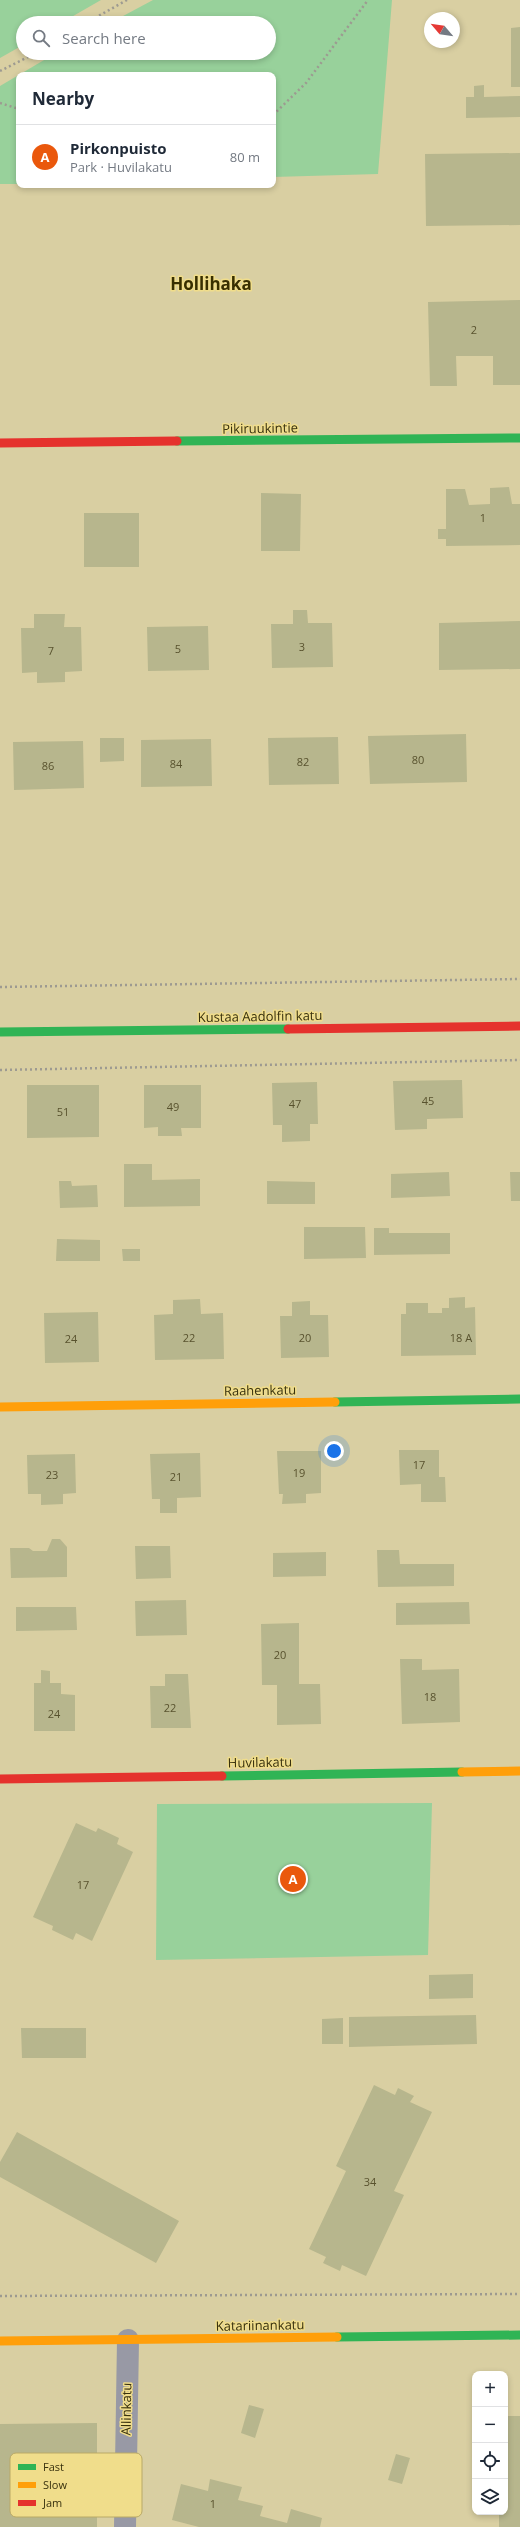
<!DOCTYPE html>
<meta charset="utf-8">
<style>
:root{--surface:#fff;--page:#f2f2f3;--text:#1f2937;--muted:#747a83;--line:#e0e1e3;--accent:#ea580c}
body{margin:0;font-family:"Open Sans",sans-serif;background:var(--page);color:var(--text)}
.controls{position:absolute;right:12px;bottom:12px;display:grid;overflow:hidden;border-radius:8px;box-shadow:0 2px 6px #0003}
.controls button{width:36px;height:36px;display:grid;place-items:center;padding:0;border:0;border-bottom:1px solid var(--line);background:var(--surface);color:var(--text);font:20px sans-serif}
.compass{position:absolute;left:424px;top:12px;width:36px;height:36px;border-radius:50%;background:var(--surface);box-shadow:0 2px 6px #0003;rotate:299deg}
.you{position:absolute;left:334px;top:1451px;width:14px;height:14px;margin:-10px;border:3px solid #fff;border-radius:50%;background:#1a73e8;box-shadow:0 0 0 6px #1a73e833}
.badge{display:grid;place-items:center;width:26px;height:26px;border-radius:50%;background:var(--accent);color:#fff;font-size:13px;font-weight:700}
.pin{position:absolute;translate:-50% -50%;border:2px solid #fff;box-shadow:0 1px 4px #0006}
.list{margin:0;padding:0;list-style:none}
h2{display:flex;justify-content:space-between;align-items:center;height:52px;margin:0;padding:0 16px;font-size:17px}
h2 small{font-size:13px;font-weight:400;color:var(--muted)}
.list li{display:grid;grid-template-columns:26px 1fr auto;gap:12px;align-items:center;box-sizing:border-box;height:64px;padding:0 16px;border-top:1px solid var(--line)}
.list b{display:block;font-size:15px;white-space:nowrap}
.list p{margin:0;font-size:13px;white-space:nowrap;color:var(--muted)}
.list em{font-size:13px;font-style:normal;color:var(--muted)}
.icon{flex:none;width:22px;height:22px;fill:none;stroke:currentColor;stroke-width:2;stroke-linecap:round;stroke-linejoin:round}
.map{position:relative;flex:none;width:520px;height:2527px;overflow:hidden}
.search{position:absolute;background:var(--surface);box-shadow:0 2px 6px #0003;left:16px;top:16px;width:260px;height:44px;display:flex;align-items:center;gap:10px;box-sizing:border-box;padding:0 14px;border-radius:22px;color:var(--muted);font-size:15px}
.panel{position:absolute;background:var(--surface);box-shadow:0 2px 6px #0003;left:16px;top:72px;width:260px;height:116px;border-radius:8px}
.map>svg:first-child{display:block}
.green{fill:#98d19b}
.building{fill:#b7b68d}
.lines{fill:none;stroke-linecap:round;stroke-linejoin:round}
.path{stroke:#9d9a91;stroke-width:2.5;stroke-dasharray:2 3;stroke-linecap:butt}
.street{stroke:#9899a5;stroke-width:22}
.fast{stroke:#30b455;stroke-width:9}
.slow{stroke:#ff9f0a;stroke-width:9}
.jam{stroke:#e5322d;stroke-width:9}
.labels{text-anchor:middle;dominant-baseline:central;stroke-width:3;stroke-linejoin:round;paint-order:stroke}
.number-label{font-size:11px;fill:#58522e}
.street-label{font-size:13px;fill:#38310e;stroke:#f0dd8b}
.district-label{font-size:17px;font-weight:bold;fill:#382f00;stroke:#f0dd8b}
.key{fill:#f0dd8b;stroke:#b9a966;stroke-width:1}
.key-label{font-size:11px;fill:#38310e}
</style>
<div class="map">
<svg width="520" height="2527" viewBox="0 0 520 2527">
<rect width="100%" height="100%" fill="#d9cfa2"/>
<path class="green" d="M0 0H101L61 23H23V45L0 58Z
M153 0H392L378 174 273 177V75H19V184H0V86L56 53H269V23H110Z
M432 1803 428 1955 156 1960 157 1804Z"/>
<path class="building" d="M520 27V87H511V28Z
M484 85V97L520 96V117L466 118V97H474V86Z
M520 153V225L426 226 425 154Z
M520 300V385H493V356H456L457 386H430L428 302Z
M509 487 512 504H520V545L446 546V539H438V529H446V489H465L469 505 490 504V488Z
M261 493 301 494 300 551H261Z
M84 513H139V567H84Z
M293 610H307L308 623H332L333 667 272 668 271 624H293Z
M34 614H65L64 627H81L82 671 65 672V682L37 683V672L22 673 21 628H34Z
M520 621V669L439 670V623Z
M208 626 209 670 148 671 147 627Z
M466 734 467 782 370 784 368 736Z
M338 737 339 784 269 785 268 738Z
M100 738H124V761L100 762Z
M211 739 212 786 141 787V740Z
M83 741 84 788 14 790 13 742Z
M462 1080 463 1118 427 1119V1129L395 1130 393 1081Z
M317 1082 318 1124H310V1141L282 1142V1125H273L272 1083Z
M27 1085H99V1137L27 1138Z
M144 1085H201V1128H181L182 1136H158V1127L144 1128Z
M124 1164H152V1180L200 1179V1206L124 1207Z
M449 1172 450 1196 391 1198V1174Z
M510 1172H520V1201H511Z
M59 1181H71L72 1186 97 1185 98 1207 60 1208Z
M267 1181 315 1182V1204H267Z
M304 1227H365L366 1258 304 1259Z
M374 1228H389V1233H450V1254L374 1255Z
M57 1239 100 1240V1261H56Z
M122 1249H140V1261H123Z
M465 1297V1308L475 1307 476 1355 401 1356V1314H406V1303H428V1313H442V1308H449V1298Z
M200 1299 201 1314 223 1313 224 1359 155 1360 154 1315 173 1314V1300Z
M310 1301V1315H328L329 1357 281 1358 280 1316H292V1302Z
M98 1312 99 1362 45 1363 44 1313Z
M399 1450H439V1477H445L446 1502H421V1484L400 1485Z
M277 1451H321V1493L306 1494V1503L282 1504 283 1494H279Z
M200 1453 201 1497 177 1498V1513H160V1499H152L150 1454Z
M75 1454 76 1493 63 1494V1504L41 1505V1494H28L27 1455Z
M52 1539H60L67 1547V1577L11 1578 10 1548H29L33 1551H47Z
M135 1546H170L171 1578 136 1579Z
M377 1550H399L400 1564H454V1586L378 1587Z
M326 1552V1576L273 1577V1553Z
M186 1600 187 1635 136 1636 135 1601Z
M469 1602 470 1624 396 1625V1603Z
M16 1607H76L77 1630 16 1631Z
M299 1623V1684H320L321 1724 277 1725V1685H262L261 1624Z
M400 1659H422V1670L459 1669 460 1722 402 1724Z
M41 1670 50 1671V1683H61V1694L75 1695V1731H34V1683H41Z
M165 1674H188L191 1728H151L150 1686H165Z
M76 1823 96 1832 98 1828 119 1838 117 1844 133 1852 92 1941 76 1933 73 1940 52 1930 53 1926 33 1917Z
M473 1974V1998L429 1999V1975Z
M476 2015 477 2044 349 2047V2017Z
M343 2018V2044H322V2019Z
M21 2028H86V2058H22Z
M374 2085 395 2095 398 2088 414 2096 410 2102 432 2112 394 2191 404 2195 366 2276 342 2265 340 2271 323 2263 326 2257 309 2249 346 2171 336 2166Z
M17 2132 179 2221 156 2263 0 2177V2162Z
M249 2405 264 2409 255 2438 241 2433Z
M505 2416H520V2527H499V2512H505Z
M97 2423V2527H0V2424Z
M396 2454 410 2458 402 2484 388 2480Z
M210 2479 242 2487 238 2500 263 2506 260 2516 287 2523 291 2509 322 2518 320 2527H199L172 2520 181 2484 208 2491Z"/>
<g class="lines">
<path class="path" d="M86 23 127 0
M0 71 36 53
M0 103 19 109
M273 115 306 83 368 0
M0 987 520 979
M0 1070 520 1060
M0 2296 520 2294"/>
<path class="street" d="M125 2527 128 2340"/>
<path class="fast" d="M177 441 520 438
M0 1032 288 1029
M335 1402 520 1399
M222 1776 462 1772
M337 2337 520 2335"/>
<path class="slow" d="M0 1407 335 1402
M462 1772 520 1771
M0 2341 337 2337"/>
<path class="jam" d="M0 443 177 441
M288 1029 520 1026
M0 1779 222 1776"/>
</g>
<g class="labels">
<g class="number-label">
<text x="474" y="329">2</text>
<text x="483" y="517">1</text>
<text x="302" y="646">3</text>
<text x="178" y="648">5</text>
<text x="51" y="650">7</text>
<text x="418" y="759">80</text>
<text x="303" y="761">82</text>
<text x="176" y="763">84</text>
<text x="48" y="765">86</text>
<text x="428" y="1100">45</text>
<text x="295" y="1103">47</text>
<text x="173" y="1106">49</text>
<text x="63" y="1111">51</text>
<text x="189" y="1337">22</text>
<text x="305" y="1337">20</text>
<text x="461" y="1337">18 A</text>
<text x="71" y="1338">24</text>
<text x="419" y="1464">17</text>
<text x="299" y="1472">19</text>
<text x="52" y="1474">23</text>
<text x="176" y="1476">21</text>
<text x="280" y="1654">20</text>
<text x="430" y="1696">18</text>
<text x="170" y="1707">22</text>
<text x="54" y="1713">24</text>
<text x="83" y="1884">17</text>
<text x="370" y="2181">34</text>
<text x="213" y="2503">1</text>
</g>
<g class="street-label">
<text transform="translate(260 428) rotate(-1)">Pikiruukintie</text>
<text transform="translate(260 1016) rotate(-1)">Kustaa Aadolfin katu</text>
<text transform="translate(260 1390) rotate(-1)">Raahenkatu</text>
<text transform="translate(260 1762) rotate(-1)">Huvilakatu</text>
<text transform="translate(260 2325) rotate(-1)">Katariinankatu</text>
<text transform="translate(126 2409) rotate(-89)">Allinkatu</text>
</g>
<g class="district-label">
<text x="211" y="283">Hollihaka</text>
</g>
</g>
<rect x="10" y="2453" width="132" height="64" rx="6" class="key"/>
<rect x="18" y="2464" width="18" height="6" fill="#30b455"/>
<rect x="18" y="2482" width="18" height="6" fill="#ff9f0a"/>
<rect x="18" y="2500" width="18" height="6" fill="#e5322d"/>
<g class="key-label">
<text x="43" y="2471">Fast</text>
<text x="43" y="2489">Slow</text>
<text x="43" y="2507">Jam</text>
</g>
</svg>
<div class="controls">
<button>+</button>
<button>−</button>
<button><svg class="icon" aria-label="locate" viewBox="0 0 24 24"><circle cx="12" cy="12" r="6"/><path d="M12 2v4M12 18v4M2 12h4M18 12h4"/></svg></button>
<button><svg class="icon" aria-label="layers" viewBox="0 0 24 24"><path d="M12 4l9 5-9 5-9-5zM3 14l9 5 9-5"/></svg></button>
</div>
<svg class="compass" viewBox="-18 -18 36 36"><path d="M0-13l5 13h-10z" fill="#e53935"/><path d="M0 13l5-13h-10z" fill="#747a83"/></svg>
<div class="you"></div>
<div class="pin badge" style="left:293px;top:1879px">A</div>
<div class="search"><svg class="icon" aria-label="search" viewBox="0 0 24 24"><circle cx="10" cy="10" r="6"/><path d="M15 15l6 6"/></svg>Search here</div>
<section class="panel">
<h2>Nearby<small></small></h2>
<ul class="list">
<li><span class="badge">A</span><div><b>Pirkonpuisto</b><p>Park · Huvilakatu</p></div><em>80 m</em></li>
</ul>
</section>
</div>
